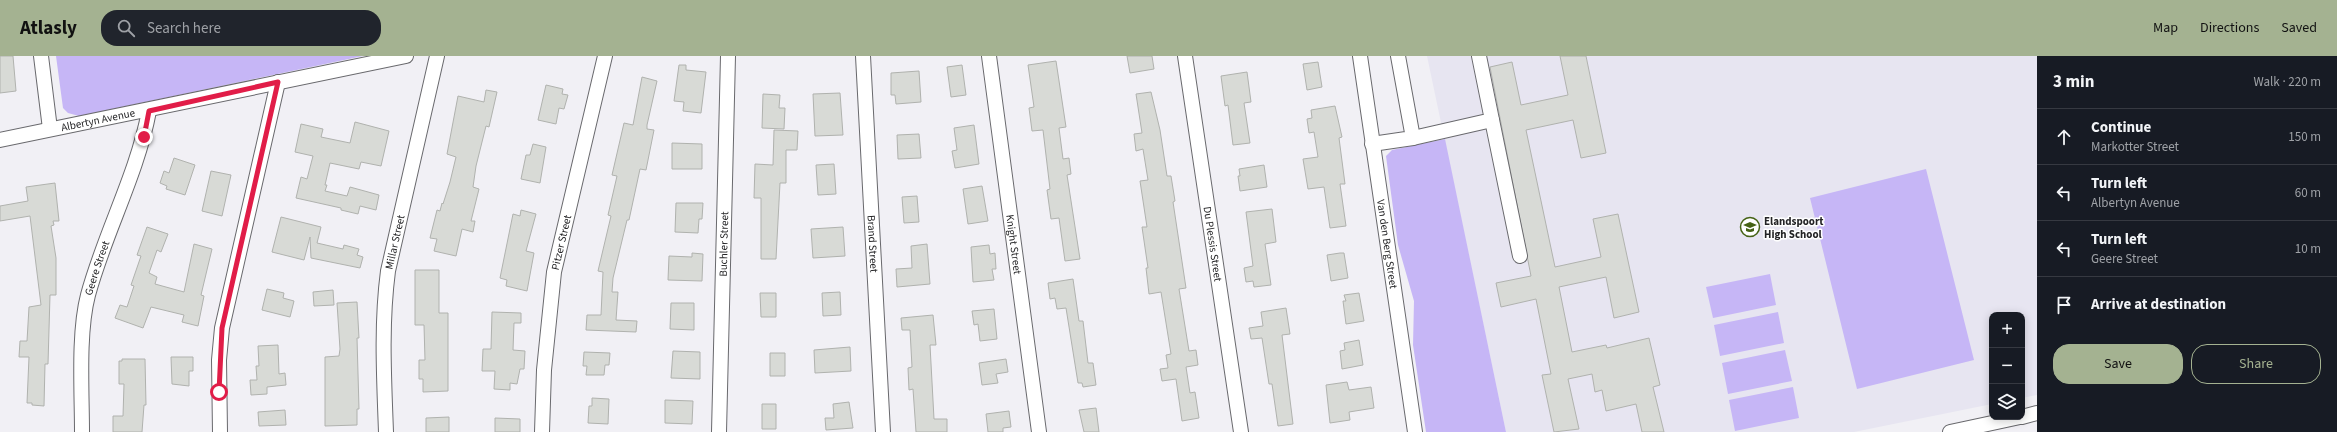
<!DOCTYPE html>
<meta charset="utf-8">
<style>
:root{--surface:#171b24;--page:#20242c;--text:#f1f3f6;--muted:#9ea1a6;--line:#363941;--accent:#a4b291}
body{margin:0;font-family:"Source Sans 3",sans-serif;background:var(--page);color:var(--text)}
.controls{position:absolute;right:12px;bottom:12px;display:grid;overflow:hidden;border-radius:8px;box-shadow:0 2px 10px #0003}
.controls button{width:36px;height:36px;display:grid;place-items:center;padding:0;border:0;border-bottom:1px solid var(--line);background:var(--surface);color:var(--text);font:20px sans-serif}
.stop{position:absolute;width:12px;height:12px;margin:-9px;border:3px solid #e11d48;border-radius:50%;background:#fff}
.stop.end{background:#e11d48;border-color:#fff;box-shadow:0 1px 4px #0008}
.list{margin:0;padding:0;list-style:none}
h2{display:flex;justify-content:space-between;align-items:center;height:52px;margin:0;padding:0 16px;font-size:17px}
h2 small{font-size:13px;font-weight:400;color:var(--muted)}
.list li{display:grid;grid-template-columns:26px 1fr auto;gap:12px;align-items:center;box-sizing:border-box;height:56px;padding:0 16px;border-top:1px solid var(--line)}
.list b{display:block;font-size:15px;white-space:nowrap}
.list p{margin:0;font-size:13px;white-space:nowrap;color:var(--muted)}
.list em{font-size:13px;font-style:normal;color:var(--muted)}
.actions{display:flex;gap:8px;padding:12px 16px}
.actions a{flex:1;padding:9px 0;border:1px solid var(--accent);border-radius:16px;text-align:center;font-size:14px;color:var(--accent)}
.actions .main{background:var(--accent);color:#111}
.icon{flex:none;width:22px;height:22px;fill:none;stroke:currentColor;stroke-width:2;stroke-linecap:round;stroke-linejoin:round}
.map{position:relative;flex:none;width:2037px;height:376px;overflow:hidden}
header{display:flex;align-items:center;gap:24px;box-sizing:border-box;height:56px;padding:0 20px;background:var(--accent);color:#111}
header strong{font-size:19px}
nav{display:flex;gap:22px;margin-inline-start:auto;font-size:14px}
.search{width:280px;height:36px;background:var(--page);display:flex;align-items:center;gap:10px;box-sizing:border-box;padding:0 14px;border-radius:16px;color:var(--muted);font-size:15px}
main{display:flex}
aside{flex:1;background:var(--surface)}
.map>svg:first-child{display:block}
.built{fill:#e7e5f1}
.green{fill:#c6b6f6}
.building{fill:#d8dad6;stroke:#b0b2ae}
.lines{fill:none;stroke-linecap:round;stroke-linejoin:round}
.minor-casing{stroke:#69696d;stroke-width:16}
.minor{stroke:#fff;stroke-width:14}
.route{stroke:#e11d48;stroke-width:5}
.labels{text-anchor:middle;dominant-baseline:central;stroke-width:3;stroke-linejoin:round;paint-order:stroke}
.street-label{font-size:11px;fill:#242426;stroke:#fff}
.poi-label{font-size:11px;font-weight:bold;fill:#242426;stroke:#fff;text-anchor:start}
</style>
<header>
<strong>Atlasly</strong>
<div class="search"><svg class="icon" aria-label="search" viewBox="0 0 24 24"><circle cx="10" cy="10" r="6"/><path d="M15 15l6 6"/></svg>Search here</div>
<nav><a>Map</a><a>Directions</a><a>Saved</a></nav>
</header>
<main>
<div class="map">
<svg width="2037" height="376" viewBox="0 0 2037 376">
<rect width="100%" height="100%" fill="#f1f0f5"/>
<path class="built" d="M1427 0H2037V339L2022 342V259H1992V348L1854 376H1506Z"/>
<path class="green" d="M56 0H363L79 60 68 57 63 52Z
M1445 83 1506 376H1426L1413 289 1414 245 1398 189 1386 100 1392 94Z
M1926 113 1974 304 1857 333 1810 142Z
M1770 218 1776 249 1713 262 1706 231Z
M1778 256 1784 287 1720 300 1714 269Z
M1785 294 1792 325 1728 338 1722 307Z
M1793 331 1799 362 1735 375 1729 344Z"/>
<path class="building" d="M0 0H13L16 35 0 37Z
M1127 0H1152L1154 13 1130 17Z
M1560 0H1586L1606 97 1581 102 1573 64 1526 74 1555 211 1601 201 1593 163 1618 158 1639 256 1614 262 1606 221 1559 231 1572 296 1606 289 1607 292 1649 282 1660 329 1653 331 1664 376H1642L1636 348 1606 355 1602 334 1595 336 1592 318 1568 323 1579 373 1554 376 1542 319 1551 318 1536 243 1501 251 1496 227 1531 220 1490 11 1512 6 1521 49 1568 39Z
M1056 5 1066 71 1059 72 1063 103 1069 102 1071 118 1067 119 1080 203 1065 205 1059 162 1051 163 1047 134 1050 133 1043 74 1032 75 1029 52 1034 51 1028 9Z
M1318 6 1322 31 1307 34 1303 8Z
M679 9H686V14L706 16 701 57 683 55 684 46 674 45Z
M962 9 966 39 951 41 947 11Z
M919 15 921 46 896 48 895 39H891V17Z
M1247 16 1251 46 1244 47 1250 87 1233 89 1228 49 1225 50 1221 20Z
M642 21 657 25 647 69V73L654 74 646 114 640 113 629 164H627L613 222 612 236H618L616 264 637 265 636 276 586 274 587 259H601L603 216 598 215 611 160 608 159 617 120 612 119 624 67 633 69Z
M546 29 563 33 562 38 568 39 564 53 559 52 556 68 538 64Z
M486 34 497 36 489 71 486 70 476 110 473 131 479 133 471 165H475L473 176 462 173 456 200 434 195 437 183 430 182 437 154 440 155 442 147 443 148 450 126 456 101 447 98 458 40 484 46Z
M1151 36 1160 74 1167 120H1171L1175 145 1173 146 1186 232 1179 233 1189 295 1196 294 1198 309 1186 311 1190 337 1195 336 1199 362 1182 365 1176 323 1162 325 1160 313 1168 312 1166 299 1171 298 1161 236 1149 238 1146 212H1148L1142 171H1147L1140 125 1148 124 1143 93 1136 95 1134 78 1142 77 1136 38Z
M840 37 843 79 815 80 813 38Z
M763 38 780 39 779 52H785L784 73 762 72Z
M1335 50 1342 81 1339 82 1345 128H1340L1346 170 1330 172 1324 131 1308 133 1303 103 1318 101 1314 76 1309 77 1307 63 1312 62 1311 54Z
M355 66 389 75 381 110 361 106 359 113 330 107 325 129H327L325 135 347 140 350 131 379 139 376 154 360 150 358 158 341 154V152L296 142 301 121 307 123 313 100 295 96 301 68 323 73 321 81 350 87Z
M974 69 979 108 955 112 952 95 957 94 954 72Z
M774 74 798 75 797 94H786V127H780L776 203H761V142H754L755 108 773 109Z
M919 78 921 102 898 103 897 79Z
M672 87 702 88V113H672Z
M533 88 546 91 540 127 521 123 526 99H530Z
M174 102 195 109 185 139 166 133 167 130 160 127 164 115 169 117Z
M834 108 836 138 818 139 816 109Z
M1264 109 1267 131 1240 135 1238 120H1240L1239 113Z
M211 115 231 119 222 160 202 155Z
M55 127 59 165H53L54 169 51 170 56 202V239H50L48 308H45L44 350 32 349V347H27L29 301H19L20 285H27L29 251 41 249 30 160 0 165V150L28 145 26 131Z
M982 130 988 165 968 168 963 133Z
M917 140 919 166 904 167 902 141Z
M676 147H703L702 163H699L698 177 675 176Z
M1272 153 1276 186 1265 188 1271 229 1254 231 1253 225 1246 226 1244 212 1253 210 1246 156Z
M521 154 536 158 526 195 534 197 527 235 506 230 507 224 500 222 513 158 520 160Z
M281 161 321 171 317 187 343 193 344 189 359 193 357 199 363 201 360 212 311 202 310 181 304 204 272 196Z
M147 171 168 178 161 196 157 194 149 217 157 221 155 228 184 236 194 188 212 193 201 239 204 240 198 270 182 266 184 259 151 251 143 272 115 262 120 249 127 251 134 230 131 229 141 200 137 199Z
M843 171 845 200 813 202 811 173Z
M927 188 930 228 897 231 896 213 912 212 911 190Z
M989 189 990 198 995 197 996 213H992L994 224 973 226 971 191Z
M692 197 703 198 702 225 668 224 669 200 692 201Z
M1340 197H1344L1348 222 1331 225 1327 199Z
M415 214H439V257H448V335L423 336V323H419V304H425L424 269H415Z
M1073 223 1079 265H1083L1088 307H1093L1096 329 1083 331 1082 327H1078L1066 252 1057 253 1055 242 1050 243 1048 227Z
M267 233 284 237 283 242 294 245 290 261 262 254Z
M333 234 334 249 314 250 313 236Z
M840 236 841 259 823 260 822 237Z
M760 237H776V261H761Z
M1359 237 1364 265 1346 268 1343 245H1346L1344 239Z
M357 246 359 282H357L359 353H357V369L325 370V301L339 300 340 293 337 247Z
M671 247H694V274L670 273Z
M1286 252 1290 278 1282 279 1293 368 1278 370 1272 328H1269L1262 282 1251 283 1249 272 1263 270 1261 256Z
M994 253 997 283 980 285 978 268 974 269 972 255Z
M492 256 521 257V267H514L513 294 525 295 524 313H520L517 328 510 327V334L494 333 495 315H482L483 293H491Z
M933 259 936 289H930L934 363H947V376H916L913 333 909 334 908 312 912 311 910 274H902L901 262Z
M1359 284 1363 309 1342 313 1340 295 1345 294 1344 287Z
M278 289 279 318 285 317 286 329 267 331V338L251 339 250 324H257L256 310H259L258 290Z
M850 291 851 315 815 317 814 294Z
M673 295 700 296V323L671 322Z
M584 296 610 297 609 309H605L604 319H586L587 310H583Z
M770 297H785V320H770Z
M171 301H193V315H189V330L172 328Z
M122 303H145L146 349H144L142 376H113V360H123L124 328H119V305H122Z
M1006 303 1008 316 996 318 998 327 982 329 979 307Z
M1347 326 1349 334 1371 331 1374 352 1349 356 1350 364 1330 367 1326 329Z
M592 342 609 343 608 368 588 367 589 350H592Z
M665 344 693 345 692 368 665 367Z
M849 346 853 372 826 374 825 362H834L833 348Z
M762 348H776V373H762Z
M1096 352 1099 376H1084L1079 354Z
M285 354 286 369 259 370 258 356Z
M1009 355 1011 371 1003 372V376H988L986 358Z
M449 361V376H426V362Z
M495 362 520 363V376H495Z"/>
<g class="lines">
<g class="minor-casing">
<g id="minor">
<path d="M41 0 50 73"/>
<path id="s1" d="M863 0 883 376"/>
<path id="s2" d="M989 0 1039 376"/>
<path id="s3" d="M1185 0 1241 376"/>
<path id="s4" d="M1360 0 1415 376"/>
<path d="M1492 64 1520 200"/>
<path d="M1413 82 1492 64 1479 0"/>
<path id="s5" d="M0 84 406 0"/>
<path d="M1372 88 1413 82 1398 0"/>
<path d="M2022 361 2037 357"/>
<path id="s6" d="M82 376C82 336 78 277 88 239 105 176 137 119 149 55"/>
<path d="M220 376 219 304 222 272 278 26"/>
<path id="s7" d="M386 376C384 322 381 268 388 215L437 0"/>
<path id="s8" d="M542 376 544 314 554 216 605 0"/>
<path id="s9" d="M719 376 728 0"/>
<path d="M1950 376 2020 361"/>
</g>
</g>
<use href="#minor" class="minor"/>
</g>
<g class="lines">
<path class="route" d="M144 81 149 55 278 26 222 272 219 336"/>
</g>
<defs>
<g id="school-ring" transform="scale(1)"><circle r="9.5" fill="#fff" stroke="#456215" stroke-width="1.5"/><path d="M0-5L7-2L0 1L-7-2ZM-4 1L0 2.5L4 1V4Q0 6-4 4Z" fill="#456215"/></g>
</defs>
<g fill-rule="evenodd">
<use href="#school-ring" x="1750" y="171"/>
</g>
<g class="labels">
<g class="street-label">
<text stroke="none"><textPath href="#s5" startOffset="100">Albertyn Avenue</textPath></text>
<text stroke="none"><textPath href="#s7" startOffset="191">Millar Street</textPath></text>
<text stroke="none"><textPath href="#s8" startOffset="191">Pitzer Street</textPath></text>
<text stroke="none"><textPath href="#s9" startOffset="188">Buchler Street</textPath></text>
<text stroke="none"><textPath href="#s1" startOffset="188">Brand Street</textPath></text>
<text stroke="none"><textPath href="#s2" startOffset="190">Knight Street</textPath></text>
<text stroke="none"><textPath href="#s3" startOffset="190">Du Plessis Street</textPath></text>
<text stroke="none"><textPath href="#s4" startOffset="190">Van den Berg Street</textPath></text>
<text stroke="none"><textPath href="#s6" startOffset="166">Geere Street</textPath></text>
</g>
<g class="poi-label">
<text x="1764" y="165">Elandspoort<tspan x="1764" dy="13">High School</tspan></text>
</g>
</g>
</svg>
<div class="controls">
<button>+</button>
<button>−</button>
<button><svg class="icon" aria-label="layers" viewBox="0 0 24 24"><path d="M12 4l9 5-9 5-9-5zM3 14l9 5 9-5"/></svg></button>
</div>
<div class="stop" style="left:219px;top:336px"></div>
<div class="stop end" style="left:144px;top:81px"></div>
</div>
<aside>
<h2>3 min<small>Walk · 220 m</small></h2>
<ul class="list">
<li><svg class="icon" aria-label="ahead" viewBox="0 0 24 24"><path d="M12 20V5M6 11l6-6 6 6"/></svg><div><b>Continue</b><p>Markotter Street</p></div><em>150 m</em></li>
<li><svg class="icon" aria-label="left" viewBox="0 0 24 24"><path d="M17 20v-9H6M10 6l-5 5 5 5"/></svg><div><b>Turn left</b><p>Albertyn Avenue</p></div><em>60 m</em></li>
<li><svg class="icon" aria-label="left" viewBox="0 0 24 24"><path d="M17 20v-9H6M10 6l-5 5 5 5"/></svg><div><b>Turn left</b><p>Geere Street</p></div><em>10 m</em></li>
<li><svg class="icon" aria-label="arrive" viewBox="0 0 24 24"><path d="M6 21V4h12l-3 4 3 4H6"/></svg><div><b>Arrive at destination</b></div></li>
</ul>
<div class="actions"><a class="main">Save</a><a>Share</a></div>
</aside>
</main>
